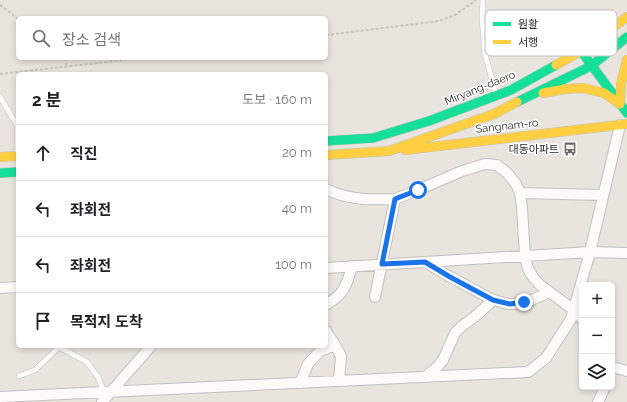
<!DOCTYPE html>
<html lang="ko">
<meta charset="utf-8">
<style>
:root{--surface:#fff;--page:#f6f6f6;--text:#202124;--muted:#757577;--line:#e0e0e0}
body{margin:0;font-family:Raleway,"Noto Sans KR",sans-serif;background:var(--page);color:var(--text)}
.controls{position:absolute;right:12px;bottom:12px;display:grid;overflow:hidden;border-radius:6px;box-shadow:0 2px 6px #0003}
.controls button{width:36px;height:36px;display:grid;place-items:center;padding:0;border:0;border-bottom:1px solid var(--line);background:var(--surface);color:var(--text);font:20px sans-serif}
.stop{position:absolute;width:12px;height:12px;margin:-9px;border:3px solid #1a73e8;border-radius:50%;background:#fff}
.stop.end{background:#1a73e8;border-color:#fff;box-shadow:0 1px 4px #0008}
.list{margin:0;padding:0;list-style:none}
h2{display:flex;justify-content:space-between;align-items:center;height:52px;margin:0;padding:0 16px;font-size:17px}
h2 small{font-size:13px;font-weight:400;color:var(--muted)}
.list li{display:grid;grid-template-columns:26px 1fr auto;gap:12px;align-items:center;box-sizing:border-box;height:56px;padding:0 16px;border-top:1px solid var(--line)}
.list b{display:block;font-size:15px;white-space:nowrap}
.list em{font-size:13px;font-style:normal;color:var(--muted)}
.icon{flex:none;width:22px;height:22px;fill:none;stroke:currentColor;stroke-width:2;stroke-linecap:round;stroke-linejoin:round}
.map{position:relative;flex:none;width:627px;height:402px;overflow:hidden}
.search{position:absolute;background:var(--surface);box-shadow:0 2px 6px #0003;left:16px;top:16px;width:312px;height:44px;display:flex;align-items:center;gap:10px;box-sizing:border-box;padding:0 14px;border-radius:6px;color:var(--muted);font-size:15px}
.panel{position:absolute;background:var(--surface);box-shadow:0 2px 6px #0003;left:16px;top:72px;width:312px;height:276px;border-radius:6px}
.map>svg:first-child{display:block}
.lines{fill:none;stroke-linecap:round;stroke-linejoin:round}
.lane-casing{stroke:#c2c0c0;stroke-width:6}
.street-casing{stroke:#c2c0c0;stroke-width:12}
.fast-casing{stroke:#c2c0c0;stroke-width:10}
.slow-casing{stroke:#c2c0c0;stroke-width:10}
.path{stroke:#c4c4c3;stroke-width:2;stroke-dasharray:3 2;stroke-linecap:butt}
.lane{stroke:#fcfbfa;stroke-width:5}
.street{stroke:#fcfbfa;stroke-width:10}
.fast{stroke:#16e098;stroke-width:9}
.slow{stroke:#ffcf43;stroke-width:9}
.route{stroke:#1a73e8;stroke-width:5}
.labels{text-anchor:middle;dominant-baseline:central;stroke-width:3;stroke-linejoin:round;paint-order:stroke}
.street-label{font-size:11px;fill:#292929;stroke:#fff}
.poi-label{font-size:11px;fill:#292929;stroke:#fff;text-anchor:end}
.key{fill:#fff;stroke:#bfbfbf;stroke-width:1}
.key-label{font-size:11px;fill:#292929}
</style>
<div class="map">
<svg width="627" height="402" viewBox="0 0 627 402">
<rect width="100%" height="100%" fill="#e9e4de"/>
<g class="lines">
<g class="lane-casing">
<path id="lane" d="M483 0 482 17 485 54 496 94
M0 97 17 125V155
M59 347 87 362 98 377 104 392
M19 376 35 370 60 346"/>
</g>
<g class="street-casing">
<path id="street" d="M326 189C347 200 371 200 395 199
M520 193 603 195
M425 262C441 272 457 281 473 289 485 296 497 303 511 304 525 304 537 298 549 292
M326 268 590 252 620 125
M0 288 18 287
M375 297 395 199 418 190 462 171 485 164 497 165 507 173 516 184 520 193 522 208 525 256 528 269 533 277 540 285 574 310 582 319
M326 305C329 302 334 300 337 297 346 289 349 277 352 266
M326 331 335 345 341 356 339 381
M612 367 627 371
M425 377 437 367 443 360 455 333 461 327 478 314 493 300
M300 383 308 364 320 351 335 345
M0 397 528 372 546 358 571 319 590 252 627 253
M102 402 151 346
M598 402 605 387"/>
</g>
<g class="fast-casing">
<path id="fast" d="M581 51 627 113
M517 102 591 66 627 37
M326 141 373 138 429 121 511 90 556 65
M0 173 18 172"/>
</g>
<g class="slow-casing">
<path id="slow" d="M556 65 581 51 627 17
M543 93 565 89 583 88 604 93 620 104
M620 104 621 84 627 60
M405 150 627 124
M326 155 389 151 494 114 517 102
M0 157 18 156"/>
</g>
<path class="path" d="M0 5 18 19
M326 35 439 21 455 15 476 0
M65 58 67 67
M0 74 142 58"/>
<use href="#lane" class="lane"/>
<use href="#street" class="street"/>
<use href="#fast" class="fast"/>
<use href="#slow" class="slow"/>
</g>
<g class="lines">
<path class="route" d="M418 190 395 199 382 264 425 262 450 277 493 300 510 304 524 302"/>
</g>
<defs>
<g id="bus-bare" transform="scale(1.08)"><path d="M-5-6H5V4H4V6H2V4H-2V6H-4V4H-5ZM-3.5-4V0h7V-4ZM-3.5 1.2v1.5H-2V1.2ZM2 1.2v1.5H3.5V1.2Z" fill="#6c6a68" stroke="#fff" stroke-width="2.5" paint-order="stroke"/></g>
</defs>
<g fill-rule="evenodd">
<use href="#bus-bare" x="570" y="149"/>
</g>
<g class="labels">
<g class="street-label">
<text transform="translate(480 88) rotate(-22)">Miryang-daero</text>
<text transform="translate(507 126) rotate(-6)">Sangnam-ro</text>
</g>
<g class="poi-label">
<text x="559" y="149">대동아파트</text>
</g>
</g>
<rect x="485" y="10" width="132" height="46" rx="6" class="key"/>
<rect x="493" y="22" width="18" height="4" fill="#16e098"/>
<rect x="493" y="40" width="18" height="4" fill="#ffcf43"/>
<g class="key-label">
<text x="518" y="28">원활</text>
<text x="518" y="46">서행</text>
</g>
</svg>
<div class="controls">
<button>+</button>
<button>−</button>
<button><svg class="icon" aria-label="layers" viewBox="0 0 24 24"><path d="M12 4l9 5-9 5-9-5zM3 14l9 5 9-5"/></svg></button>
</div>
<div class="stop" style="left:418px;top:190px"></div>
<div class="stop end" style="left:524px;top:302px"></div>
<div class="search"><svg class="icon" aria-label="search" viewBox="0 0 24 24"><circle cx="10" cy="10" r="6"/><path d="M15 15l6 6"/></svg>장소 검색</div>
<section class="panel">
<h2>2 분<small>도보 · 160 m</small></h2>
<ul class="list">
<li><svg class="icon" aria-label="ahead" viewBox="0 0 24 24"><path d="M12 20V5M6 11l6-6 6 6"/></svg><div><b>직진</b></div><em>20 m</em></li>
<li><svg class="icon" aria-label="left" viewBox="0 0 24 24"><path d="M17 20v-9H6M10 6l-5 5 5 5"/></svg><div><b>좌회전</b></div><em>40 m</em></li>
<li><svg class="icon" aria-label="left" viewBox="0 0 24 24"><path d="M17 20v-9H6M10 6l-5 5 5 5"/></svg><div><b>좌회전</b></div><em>100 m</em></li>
<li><svg class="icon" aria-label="arrive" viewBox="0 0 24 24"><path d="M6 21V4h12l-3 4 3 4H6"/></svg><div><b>목적지 도착</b></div></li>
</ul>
</section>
</div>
